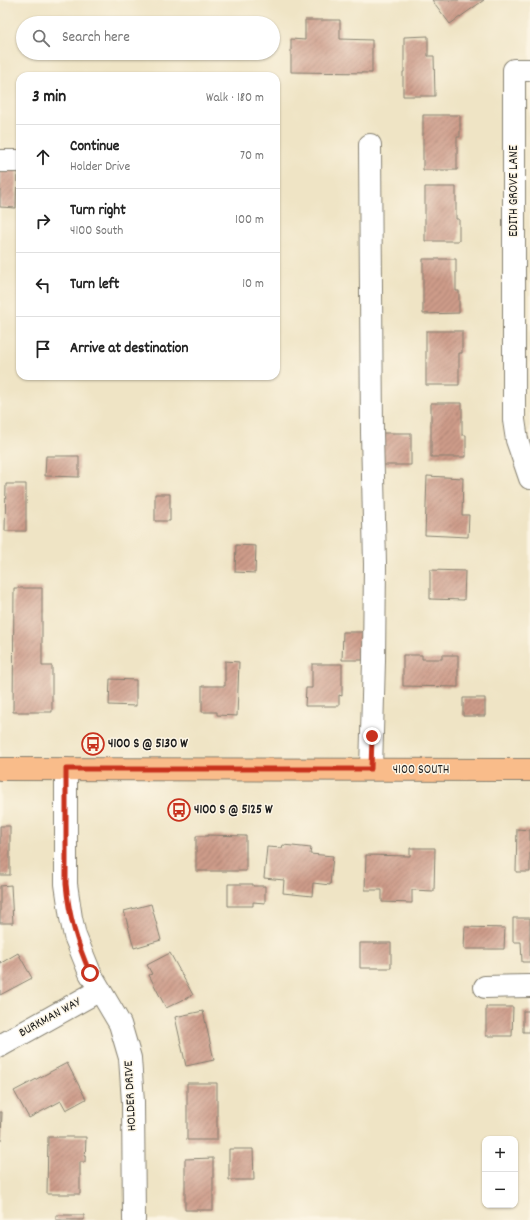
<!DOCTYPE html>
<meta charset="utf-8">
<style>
:root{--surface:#fff;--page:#f6f6f6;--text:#222;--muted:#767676;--line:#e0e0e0}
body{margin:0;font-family:Dekko,sans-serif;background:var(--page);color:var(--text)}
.controls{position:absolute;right:12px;bottom:12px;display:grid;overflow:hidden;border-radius:8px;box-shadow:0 1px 3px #0004}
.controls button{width:36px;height:36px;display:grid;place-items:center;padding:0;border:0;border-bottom:1px solid var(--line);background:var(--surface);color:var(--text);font:20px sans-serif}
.stop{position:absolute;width:12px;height:12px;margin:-9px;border:3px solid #c8321e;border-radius:50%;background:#fff}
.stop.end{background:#c8321e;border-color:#fff;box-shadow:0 1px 4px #0008}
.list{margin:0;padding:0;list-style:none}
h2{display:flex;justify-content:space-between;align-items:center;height:52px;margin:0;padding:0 16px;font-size:17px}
h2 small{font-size:13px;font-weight:400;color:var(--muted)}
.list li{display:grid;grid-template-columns:26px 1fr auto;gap:12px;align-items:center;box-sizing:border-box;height:64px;padding:0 16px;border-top:1px solid var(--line)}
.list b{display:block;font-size:15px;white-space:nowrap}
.list p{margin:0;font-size:13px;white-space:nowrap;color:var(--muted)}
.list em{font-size:13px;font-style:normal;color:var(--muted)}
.icon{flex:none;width:22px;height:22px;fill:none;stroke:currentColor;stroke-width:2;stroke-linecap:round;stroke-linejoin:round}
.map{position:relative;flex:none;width:530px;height:1220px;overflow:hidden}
.search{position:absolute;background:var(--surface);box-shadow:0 1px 3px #0004;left:16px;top:16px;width:264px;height:44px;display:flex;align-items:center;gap:10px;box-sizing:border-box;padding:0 14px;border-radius:22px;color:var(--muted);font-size:15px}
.panel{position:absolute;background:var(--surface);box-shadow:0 1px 3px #0004;left:16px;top:72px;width:264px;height:308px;border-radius:12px}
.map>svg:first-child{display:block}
.building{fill:url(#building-hatch)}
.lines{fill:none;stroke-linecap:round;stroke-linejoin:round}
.minor-casing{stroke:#868070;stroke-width:24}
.major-casing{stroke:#868070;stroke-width:24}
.minor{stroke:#fff;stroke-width:22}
.major{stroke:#f9bc8a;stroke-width:22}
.route{stroke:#c8321e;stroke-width:5}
.labels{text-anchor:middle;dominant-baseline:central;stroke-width:3;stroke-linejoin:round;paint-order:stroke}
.street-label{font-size:13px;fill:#1c1c1c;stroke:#fcf5e5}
.poi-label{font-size:13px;font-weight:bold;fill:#1c1c1c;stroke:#fcf5e5;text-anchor:start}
</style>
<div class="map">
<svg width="530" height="1220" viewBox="0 0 530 1220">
<defs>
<pattern id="building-hatch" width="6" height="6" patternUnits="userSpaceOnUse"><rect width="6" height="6" fill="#cd9b89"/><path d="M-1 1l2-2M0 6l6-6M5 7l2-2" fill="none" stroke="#a67e6f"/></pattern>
</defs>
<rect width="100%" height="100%" fill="#fcf5e5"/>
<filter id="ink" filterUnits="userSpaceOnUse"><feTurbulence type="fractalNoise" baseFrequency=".025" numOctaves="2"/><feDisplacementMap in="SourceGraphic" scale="8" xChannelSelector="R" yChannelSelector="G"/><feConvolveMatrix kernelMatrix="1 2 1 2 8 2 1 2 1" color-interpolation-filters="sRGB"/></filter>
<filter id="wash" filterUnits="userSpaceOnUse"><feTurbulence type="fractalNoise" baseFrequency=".012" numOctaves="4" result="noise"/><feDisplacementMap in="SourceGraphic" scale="16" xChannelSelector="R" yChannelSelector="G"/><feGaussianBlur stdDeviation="0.9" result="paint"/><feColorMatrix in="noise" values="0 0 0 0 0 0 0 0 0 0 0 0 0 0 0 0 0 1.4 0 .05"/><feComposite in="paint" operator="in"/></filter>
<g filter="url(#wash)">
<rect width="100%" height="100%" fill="#efe4c5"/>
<g id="blocks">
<path class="building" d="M432 0H484L450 24Z
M305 20H340V39L372 40V73L291 72V39L305 40Z
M428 36V56H434L435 96H403V72H404V37Z
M423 115H460V137H457V170H423Z
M0 167H17L16 208 0 207Z
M425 187H456V219H459V241H425Z
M423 259H456V291H459V313L423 314Z
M426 331H462V353H459V385H426Z
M431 403H462V435H466V457H431Z
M382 433H411V465H382Z
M46 456H79V477L45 476Z
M427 476 463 478 462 515H469L468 537 425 535Z
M6 484H26V531H5Z
M155 494H170V521H155Z
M236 545 256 546 255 573 235 572Z
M430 570 465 571 464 600 430 599Z
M14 588H42V666H52V712H13Z
M343 632H365V660H342Z
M403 655H422V659H442V655H458V687L403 686Z
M225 661 239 662 237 716 217 715V712H202V686H225Z
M312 664H342V696L339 695V706H305L306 688H312Z
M110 679 136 680V706L109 705Z
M463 698H485V716H463Z
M0 826H10V875H0Z
M517 829 530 830V872H516Z
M208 835 246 836V871H196V836H208Z
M283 845 311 848 310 854 333 856 330 885 313 883 312 896 283 893 284 880 264 878 267 847 282 848Z
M410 848H435L434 891 412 890V903L382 902V890H365L366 855 410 856Z
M228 884H253V886H265V903L253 902V906H228Z
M11 885 13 923H0V886Z
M151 904 161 940 134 948 124 911Z
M513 918H530V962H522L521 942H513Z
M465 927 505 928 504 949H464Z
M360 943H391V968H360Z
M18 953 32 978 0 995V961L1 963Z
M170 953 193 995 166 1008 149 975 152 974 147 965Z
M486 1007H513L512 1036H486Z
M203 1011 214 1060 186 1066 175 1017Z
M523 1011H530V1032H523Z
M67 1063 86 1099 66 1110 61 1101 29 1118 14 1091Z
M187 1083H217V1140H187Z
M0 1112H2L1 1140H0Z
M48 1137H86L85 1162H80V1194H47Z
M229 1149H253L254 1180H229Z
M213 1158V1210H185V1159Z
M56 1215H84V1220H56Z"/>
</g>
</g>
<g filter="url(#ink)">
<use href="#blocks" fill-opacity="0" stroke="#868070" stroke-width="1"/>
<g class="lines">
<g class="minor-casing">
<path id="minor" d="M530 70H514V420L517 440 530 478
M370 145 372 433 375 564 374 660 371 769
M0 161H17
M66 769V884L71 918 75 936 90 973 120 1024 130 1058 133 1102 134 1220
M485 987 530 986
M0 1046 100 990"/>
</g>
<g class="major-casing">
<path id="major" d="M0 769 530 770"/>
</g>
<use href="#minor" class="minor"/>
<use href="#major" class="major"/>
</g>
</g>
<g class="lines" filter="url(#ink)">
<path class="route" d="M90 973C77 943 69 917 66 884V769H371L372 736"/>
</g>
<defs>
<g id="bus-ring" transform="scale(1.15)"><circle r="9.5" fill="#fcf5e5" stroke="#c8321e" stroke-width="1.5"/><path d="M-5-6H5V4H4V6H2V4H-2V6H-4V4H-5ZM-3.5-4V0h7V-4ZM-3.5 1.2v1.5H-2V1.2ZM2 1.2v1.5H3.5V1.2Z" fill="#c8321e"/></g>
</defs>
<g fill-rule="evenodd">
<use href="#bus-ring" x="93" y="744"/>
<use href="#bus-ring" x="179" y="810"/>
</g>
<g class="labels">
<g class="street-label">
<text transform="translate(514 191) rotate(-90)">EDITH GROVE LANE</text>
<text x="421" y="770">4100 SOUTH</text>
<text transform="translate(50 1018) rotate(-29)">BURKMAN WAY</text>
<text transform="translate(131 1096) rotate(-93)">HOLDER DRIVE</text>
</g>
<g class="poi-label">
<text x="108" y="744">4100 S @ 5130 W</text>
<text x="194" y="810">4100 S @ 5125 W</text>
</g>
</g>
</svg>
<div class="controls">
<button>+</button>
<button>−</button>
</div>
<div class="stop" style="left:90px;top:973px"></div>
<div class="stop end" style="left:372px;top:736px"></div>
<div class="search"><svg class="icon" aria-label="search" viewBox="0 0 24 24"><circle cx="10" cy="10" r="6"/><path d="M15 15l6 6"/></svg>Search here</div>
<section class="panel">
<h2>3 min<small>Walk · 180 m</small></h2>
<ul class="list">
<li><svg class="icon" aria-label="ahead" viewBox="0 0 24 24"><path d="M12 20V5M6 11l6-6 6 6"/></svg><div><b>Continue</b><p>Holder Drive</p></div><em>70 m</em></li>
<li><svg class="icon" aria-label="right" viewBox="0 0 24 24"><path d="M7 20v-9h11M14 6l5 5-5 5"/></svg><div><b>Turn right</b><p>4100 South</p></div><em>100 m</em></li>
<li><svg class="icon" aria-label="left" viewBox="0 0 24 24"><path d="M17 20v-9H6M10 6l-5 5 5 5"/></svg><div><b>Turn left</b></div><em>10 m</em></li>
<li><svg class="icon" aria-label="arrive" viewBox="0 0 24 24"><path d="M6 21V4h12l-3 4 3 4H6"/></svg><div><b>Arrive at destination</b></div></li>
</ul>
</section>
</div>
